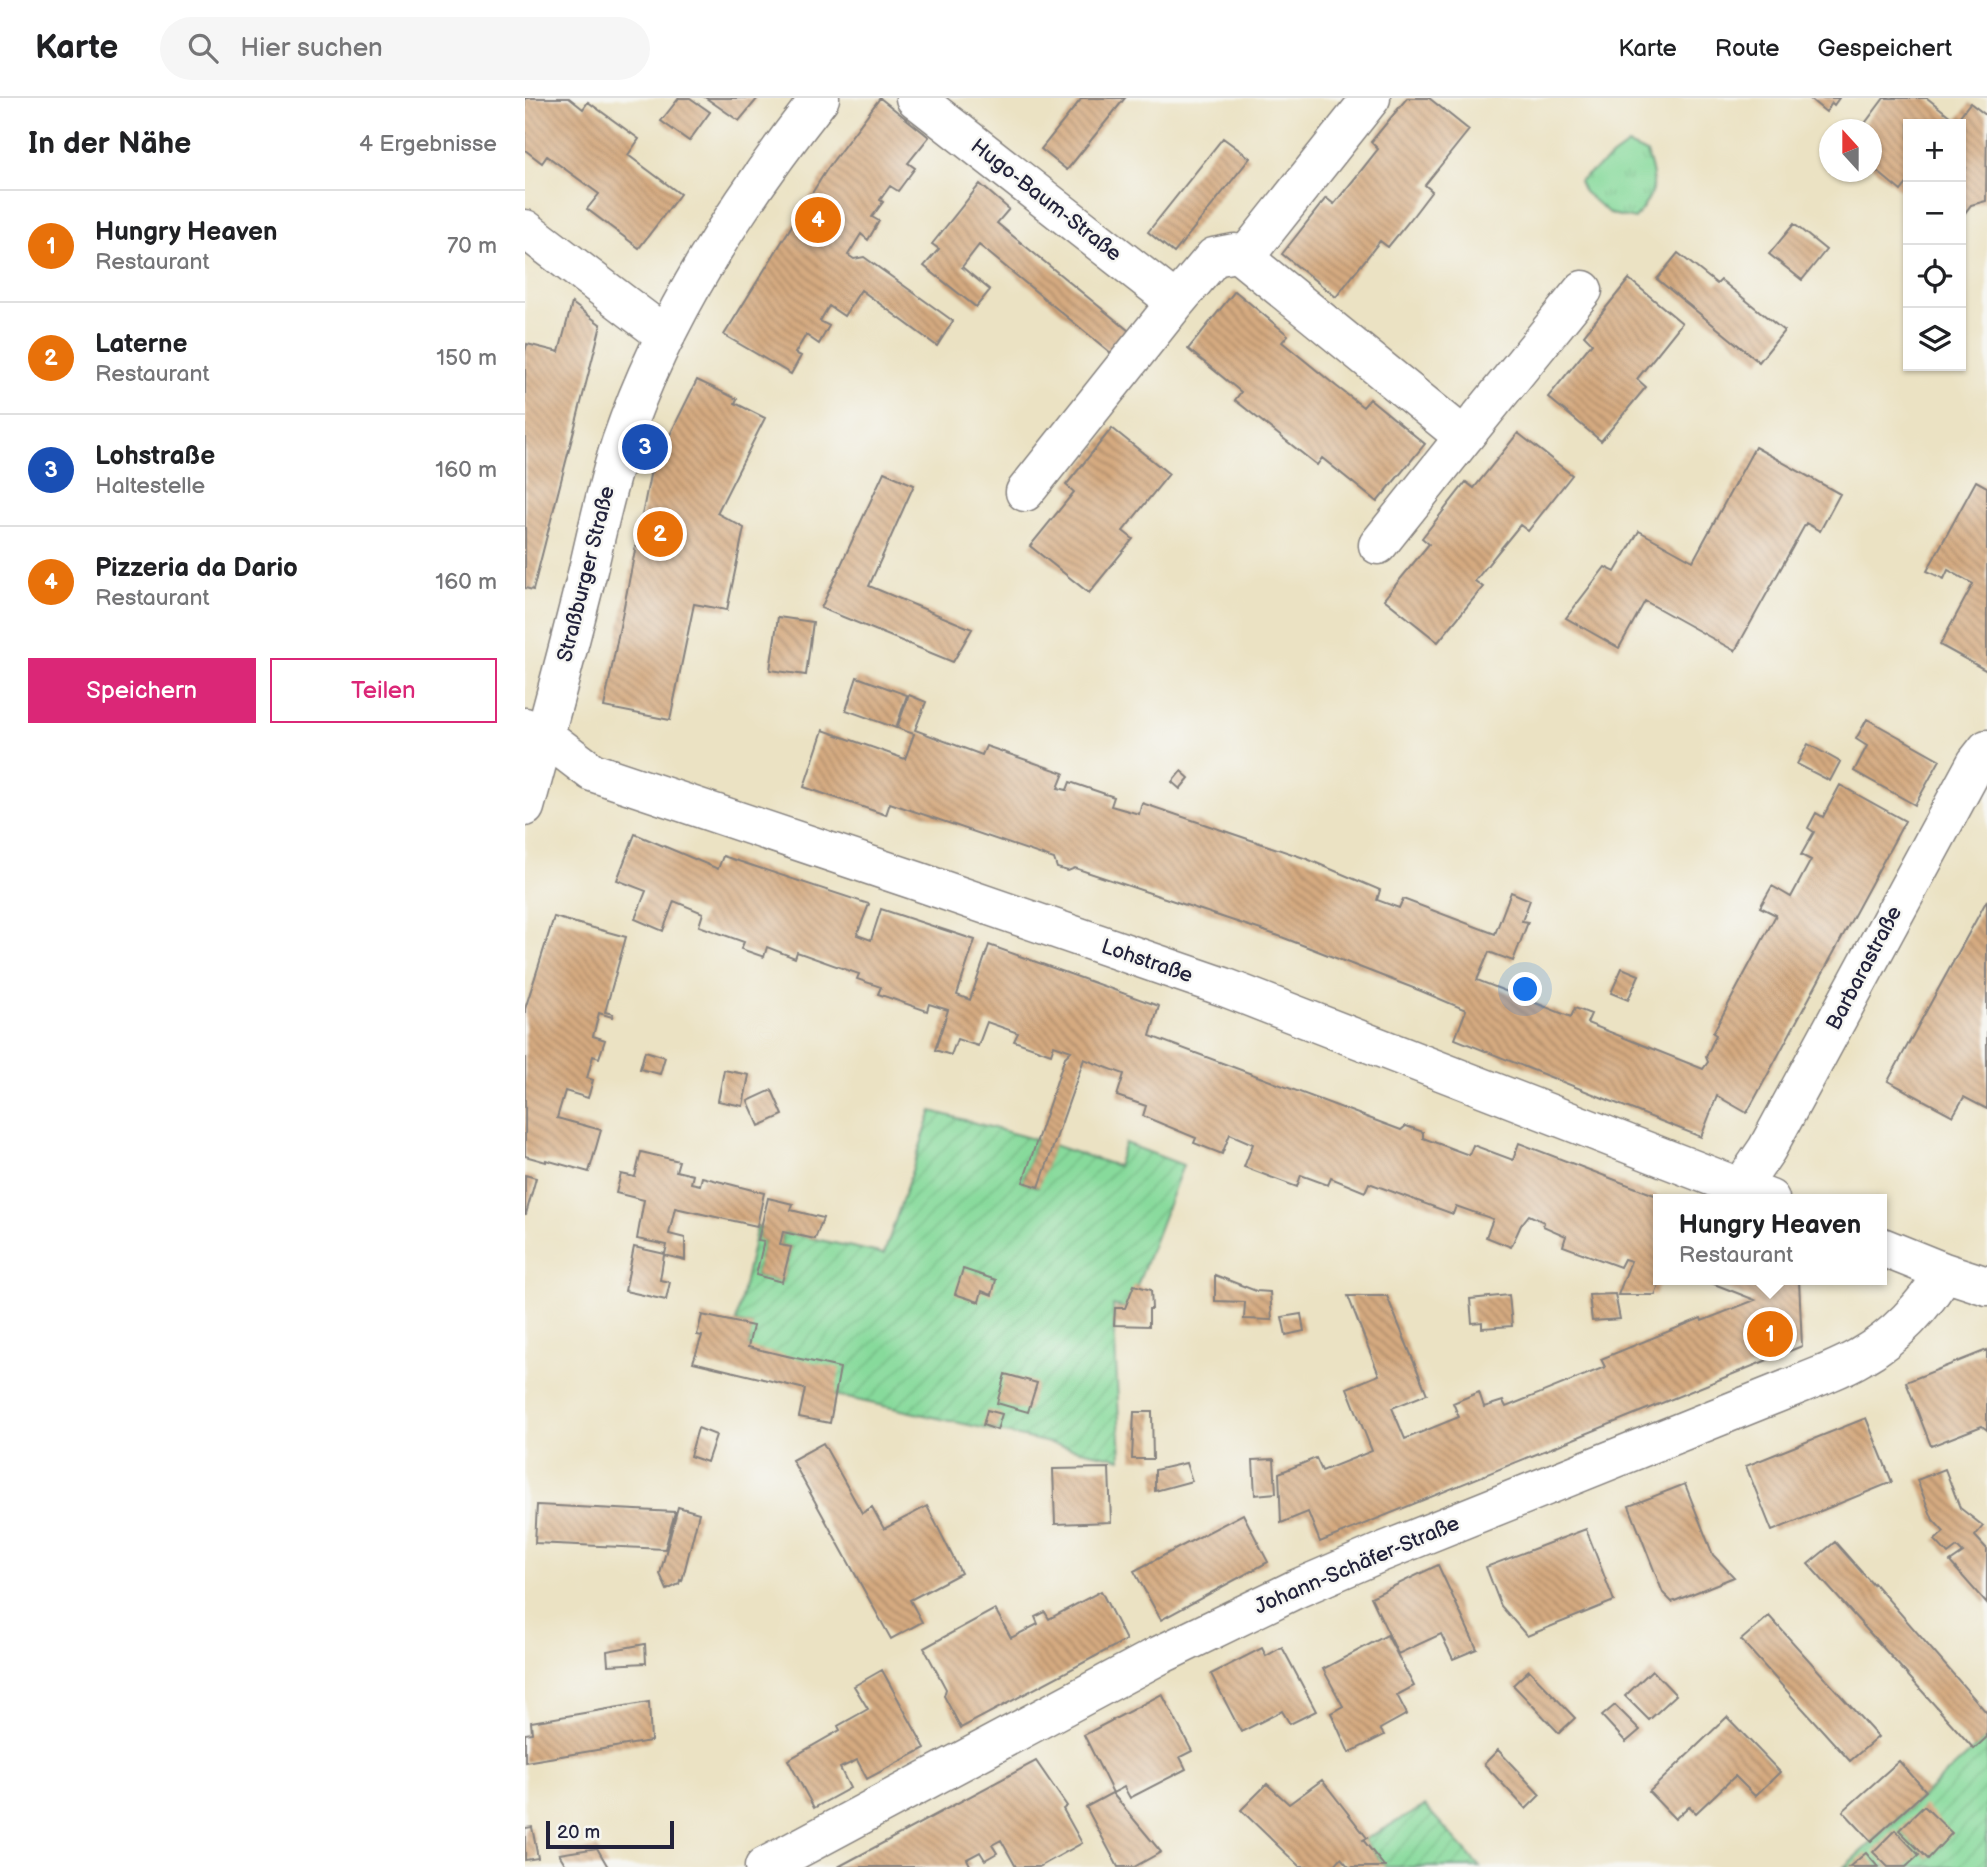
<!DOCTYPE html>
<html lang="de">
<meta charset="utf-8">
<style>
:root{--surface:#fff;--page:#f6f6f6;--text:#202124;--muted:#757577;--line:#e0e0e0;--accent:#db2777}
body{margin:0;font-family:"Balsamiq Sans",sans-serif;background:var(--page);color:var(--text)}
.controls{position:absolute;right:21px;top:21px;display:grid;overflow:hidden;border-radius:0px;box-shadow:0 2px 5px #0004}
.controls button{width:63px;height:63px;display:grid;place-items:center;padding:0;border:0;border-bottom:2px solid var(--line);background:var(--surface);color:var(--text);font:35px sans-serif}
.compass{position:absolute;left:1294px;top:21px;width:63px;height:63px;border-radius:50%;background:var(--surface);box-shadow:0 2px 5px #0004;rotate:339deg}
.scale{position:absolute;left:21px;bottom:18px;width:128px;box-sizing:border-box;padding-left:7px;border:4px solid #22223b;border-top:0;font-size:19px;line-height:24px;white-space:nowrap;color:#22223b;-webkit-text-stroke:5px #f6f6f2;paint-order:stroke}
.you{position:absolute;left:1001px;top:892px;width:24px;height:24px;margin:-18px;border:5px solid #fff;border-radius:50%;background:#1a73e8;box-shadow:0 0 0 10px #1a73e833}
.badge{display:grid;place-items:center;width:46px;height:46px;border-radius:50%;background:var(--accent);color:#fff;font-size:23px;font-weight:700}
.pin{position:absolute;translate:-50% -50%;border:4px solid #fff;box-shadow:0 2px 7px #0006}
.popup{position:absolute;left:1128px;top:1096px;width:234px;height:91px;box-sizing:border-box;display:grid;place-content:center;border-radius:0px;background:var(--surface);filter:drop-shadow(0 2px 5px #0005);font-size:23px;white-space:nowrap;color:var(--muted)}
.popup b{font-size:26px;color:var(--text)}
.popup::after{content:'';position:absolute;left:50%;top:100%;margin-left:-14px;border:14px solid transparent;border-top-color:var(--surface)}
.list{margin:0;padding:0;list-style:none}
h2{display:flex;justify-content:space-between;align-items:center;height:91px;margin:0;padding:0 28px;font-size:30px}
h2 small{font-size:23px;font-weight:400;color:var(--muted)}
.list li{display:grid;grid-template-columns:46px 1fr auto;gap:21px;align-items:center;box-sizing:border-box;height:112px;padding:0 28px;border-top:2px solid var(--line)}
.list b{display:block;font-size:26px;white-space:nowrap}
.list p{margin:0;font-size:23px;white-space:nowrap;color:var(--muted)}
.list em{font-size:23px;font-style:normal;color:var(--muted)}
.actions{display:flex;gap:14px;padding:21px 28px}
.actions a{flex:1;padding:16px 0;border:2px solid var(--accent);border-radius:0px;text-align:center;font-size:24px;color:var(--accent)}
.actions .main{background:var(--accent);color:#fff}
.icon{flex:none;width:38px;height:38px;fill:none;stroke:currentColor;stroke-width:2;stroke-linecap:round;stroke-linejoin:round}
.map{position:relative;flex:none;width:1462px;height:1769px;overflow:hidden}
header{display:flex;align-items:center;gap:42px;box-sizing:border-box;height:98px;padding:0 35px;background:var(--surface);border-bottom:2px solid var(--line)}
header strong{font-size:33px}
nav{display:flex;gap:38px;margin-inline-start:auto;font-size:24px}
.search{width:490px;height:63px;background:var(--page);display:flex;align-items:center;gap:18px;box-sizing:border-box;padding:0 24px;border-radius:38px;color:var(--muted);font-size:26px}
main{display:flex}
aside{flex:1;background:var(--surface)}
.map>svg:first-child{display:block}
.park{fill:url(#park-tufts);stroke:#547e6b;stroke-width:2}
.garden{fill:url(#garden-furrows);stroke:#547e6b;stroke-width:2}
.building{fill:url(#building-back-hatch)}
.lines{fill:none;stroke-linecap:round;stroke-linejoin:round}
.minor-casing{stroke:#86827f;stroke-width:41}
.minor{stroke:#fff;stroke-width:38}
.labels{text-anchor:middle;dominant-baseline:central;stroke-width:5;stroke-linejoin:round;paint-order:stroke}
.street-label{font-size:21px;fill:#22223b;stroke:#f6f6f2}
</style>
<header>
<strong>Karte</strong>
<div class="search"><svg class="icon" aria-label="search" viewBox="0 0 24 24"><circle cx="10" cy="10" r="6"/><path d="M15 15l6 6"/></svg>Hier suchen</div>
<nav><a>Karte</a><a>Route</a><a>Gespeichert</a></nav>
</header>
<main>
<aside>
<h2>In der Nähe<small>4 Ergebnisse</small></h2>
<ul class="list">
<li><span class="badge" style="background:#e8710a">1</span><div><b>Hungry Heaven</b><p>Restaurant</p></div><em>70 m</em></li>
<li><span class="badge" style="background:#e8710a">2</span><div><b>Laterne</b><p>Restaurant</p></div><em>150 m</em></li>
<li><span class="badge" style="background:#1a4fb4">3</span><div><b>Lohstraße</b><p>Haltestelle</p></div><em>160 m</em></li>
<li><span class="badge" style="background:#e8710a">4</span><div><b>Pizzeria da Dario</b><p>Restaurant</p></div><em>160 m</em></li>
</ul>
<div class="actions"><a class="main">Speichern</a><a>Teilen</a></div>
</aside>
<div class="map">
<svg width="1462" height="1769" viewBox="0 0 1462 1769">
<defs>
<pattern id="park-tufts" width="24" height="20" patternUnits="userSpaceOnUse" patternTransform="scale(1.75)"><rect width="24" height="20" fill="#87da9b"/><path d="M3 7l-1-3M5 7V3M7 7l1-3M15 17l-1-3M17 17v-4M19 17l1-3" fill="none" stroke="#74bb86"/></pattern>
<pattern id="garden-furrows" width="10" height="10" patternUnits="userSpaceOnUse" patternTransform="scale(1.75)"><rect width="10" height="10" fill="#87da9b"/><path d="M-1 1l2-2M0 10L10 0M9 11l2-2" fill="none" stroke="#74bb86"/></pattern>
<pattern id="building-back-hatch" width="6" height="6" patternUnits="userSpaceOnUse" patternTransform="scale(1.75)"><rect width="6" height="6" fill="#d5aa80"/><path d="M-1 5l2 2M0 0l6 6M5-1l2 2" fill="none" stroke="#ac8a6a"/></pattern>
</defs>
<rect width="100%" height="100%" fill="#f6f6f2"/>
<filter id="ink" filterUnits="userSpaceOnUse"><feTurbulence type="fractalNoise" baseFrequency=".0143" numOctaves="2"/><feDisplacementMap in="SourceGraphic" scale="14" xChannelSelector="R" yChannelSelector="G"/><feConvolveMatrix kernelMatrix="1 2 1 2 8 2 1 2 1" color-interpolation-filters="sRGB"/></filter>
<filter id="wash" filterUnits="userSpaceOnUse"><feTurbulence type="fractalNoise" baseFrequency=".00686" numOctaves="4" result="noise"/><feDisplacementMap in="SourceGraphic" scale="28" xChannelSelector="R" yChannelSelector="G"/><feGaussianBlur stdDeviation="1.57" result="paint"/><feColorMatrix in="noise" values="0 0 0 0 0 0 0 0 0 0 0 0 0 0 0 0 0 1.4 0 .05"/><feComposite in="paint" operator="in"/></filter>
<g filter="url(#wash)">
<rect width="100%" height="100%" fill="#ebe2c3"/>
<path class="park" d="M1103 47 1122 55C1133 88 1130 93 1110 121L1085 116 1059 94 1054 83Z"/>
<path class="garden" d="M407 1013 512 1042 498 1084 513 1089 528 1047 592 1068 600 1045 658 1067 612 1188 600 1210 588 1207 596 1361 309 1297 223 1249 227 1228 211 1224 232 1128 236 1129 233 1141 239 1143 231 1177 257 1184 266 1149 255 1147 258 1134 359 1156Z
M1462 1639V1769H1319Z
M900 1708 955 1769H860L838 1742Z"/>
<g id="blocks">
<path class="building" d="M0 0H44L58 11 63 4 114 41 103 57 155 96 114 150 62 111 74 96 22 58 17 65 0 52Z
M154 0H165L185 14 164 43 136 23Z
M181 0H233L214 23Z
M355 0 404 39 383 65 390 70 373 93 365 88 355 102 358 104 347 119 354 123 343 142 336 136 323 157 329 161 339 159 428 223 412 248 336 192 319 218 304 208 295 223 304 228 294 246 281 237 270 255 276 258 266 276 199 237 302 71Z
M557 0H600L542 72 516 51Z
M882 0H904L944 32 900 87 907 93 885 122 863 149 855 143 811 199 757 156 801 100 809 106 831 79 853 51 846 44Z
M1284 0H1314L1309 7 1307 5 1301 14Z
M1359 0H1402L1431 23 1445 5 1462 18 1461 103 1446 107 1436 120V77L1441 70 1436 66V26H1383V84L1376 93 1347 69V32H1335Z
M698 40 725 60 649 155 623 134Z
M455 86 484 111 472 125 604 233 586 255 454 147 437 169 465 192 451 209 399 168 414 151 407 146Z
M1269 126 1301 152 1277 182 1244 156Z
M1153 155 1192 186 1196 182 1259 233 1234 264 1132 181Z
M1104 181 1157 225 1112 281 1121 289 1076 343 1023 299 1067 245 1059 237Z
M710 193 763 237 757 244 811 288 838 309 845 301 900 346 852 404 797 360 792 367 710 302 716 294 663 251Z
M47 205 76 227 8 492 0 490V254L2 246 34 254Z
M172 282 212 301 210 305 240 320 192 415 219 430 202 512 169 506 145 622 79 609 125 377Z
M587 330 644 376 598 433 608 441 564 495 505 448 549 394 541 387Z
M993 335 1047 377 1003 433 995 427 973 454 950 483 958 489 913 544 859 501 904 446 897 440 941 384 949 390Z
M1230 349 1315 396 1295 433 1281 425 1210 553 1120 503 1094 550 1041 520 1080 469 1090 474 1114 433 1168 463Z
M359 374 389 387 344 488 447 531 428 564 296 510Z
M1451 383 1462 389V573L1415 547 1448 486 1423 472 1419 481 1402 473Z
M253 519 288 524 281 577 245 572Z
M332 579 382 597 371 630 321 612Z
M384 597 401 604 390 632 457 657 461 648 539 675 533 690 542 692 545 684 589 699 586 708 614 716 617 705 782 761 855 792 852 802 874 810 878 801 970 836 986 794 1005 802 997 823 1003 824 988 863 964 854 952 882 1046 919 1050 910 1066 916 1062 925 1178 971 1183 964 1181 959 1191 937 1188 935 1251 817 1235 809 1247 788 1266 799 1286 762 1276 757 1289 734 1283 730 1291 715 1298 719 1315 687 1380 723 1222 1015 1192 998 1176 1039 930 941 941 912 896 893 754 838 550 770 543 773 532 770 529 761 365 705 361 717 279 689 298 632 380 661 389 636 372 630Z
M1342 621 1415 662 1390 707 1329 673 1342 648 1331 641Z
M1283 646 1315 664 1305 683 1272 666Z
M656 673 664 680 655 691 647 684Z
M110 736 193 771 198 758 344 806 332 837 346 842 356 811 450 842 432 897 445 902 464 847 634 908 625 938 876 1032 881 1028 898 1034V1040L944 1057 948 1047 988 1062 994 1045 1140 1101H1133V1182H1136L1130 1197H1093L1106 1163 1099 1161 1095 1169 1038 1148 1041 1138 1018 1128 1019 1124 1004 1117 996 1127 986 1149 961 1139 968 1121 931 1108 928 1116 844 1085 840 1094 806 1080 803 1087 776 1077 772 1089 719 1069 728 1046 705 1036 697 1056 669 1045 671 1040 618 1018 621 1008 592 998 599 976 559 961 514 1089 498 1084 540 959 546 953 529 947 526 956 489 943 493 935 462 924 453 948 432 941 426 957 410 952 423 912 404 906 402 913 353 896 356 889 332 881 334 876 272 854 270 860 242 849 239 859 216 851 219 844 174 828 178 815 149 803 138 833 110 821 121 793 92 782Z
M1462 802V1011L1439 999 1428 1018 1363 983Z
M29 819 101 839 80 914 88 916 87 919 74 915 68 938 80 942 74 960 68 958 62 980 68 982 63 1000 40 993 32 1020 76 1032 64 1074 21 1062V1064L0 1058V911Z
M1097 870 1114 877 1103 902 1086 895Z
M120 953 140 959 135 976 115 971Z
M199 972 224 977 218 1008 193 1003Z
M247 992 258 1017 234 1028 223 1003Z
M116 1054 154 1063 151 1073 168 1077 166 1085 175 1087 177 1079 239 1095 232 1128 150 1110 144 1136 160 1140V1162L139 1157 135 1182 145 1184 141 1202 100 1193 109 1149 140 1156 142 1147 112 1141 119 1102 91 1095 96 1076 110 1079Z
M0 1077 11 1080 1 1116H0Z
M243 1100 268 1106 266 1112 298 1120 290 1141 258 1134 255 1147 266 1149 257 1184 231 1177 239 1143 233 1142Z
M438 1171 471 1182 467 1197 457 1193 454 1204 430 1196Z
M690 1177 731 1193 745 1194 747 1222 719 1221 720 1204 690 1203Z
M1179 1182H1274L1277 1248 795 1444 783 1414 756 1425 754 1375 791 1360 797 1373 847 1353 822 1290 854 1277 823 1198H862L902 1296 867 1310 880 1341 934 1319 928 1305 954 1294 959 1309 978 1303 981 1309 1080 1269 1076 1261 1176 1220 1177 1223 1230 1202Z
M609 1187 626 1192 627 1211H624V1228L589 1227 590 1210H600Z
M1090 1196 1095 1221 1067 1223 1064 1197Z
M984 1197 987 1228 957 1230V1224L947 1225 945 1201Z
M776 1216 779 1233 761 1237 757 1219Z
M177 1217 228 1228 223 1249 315 1270 305 1325 274 1319 280 1291 168 1264 177 1238 172 1237Z
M1462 1252V1332L1457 1328 1406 1348 1381 1284Z
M480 1276 512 1285 503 1314 472 1305Z
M462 1312 477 1316 472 1332 458 1327Z
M609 1314H627L628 1361H607Z
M1341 1320 1367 1384 1247 1433 1221 1368Z
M173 1330 191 1337 182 1364 165 1358Z
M298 1345 337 1415 347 1409 359 1431 402 1408 436 1475 385 1502 397 1524 366 1541 267 1362Z
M749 1361 751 1395 730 1397 728 1362Z
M661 1365 667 1383 630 1393V1372Z
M584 1370 586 1424 530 1426 528 1371Z
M1420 1371 1435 1410 1458 1428 1450 1438 1462 1451V1506L1425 1464 1438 1455 1432 1449 1423 1456 1410 1442 1419 1434 1408 1422 1392 1382Z
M1160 1386 1188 1457 1209 1479 1147 1504 1138 1495 1104 1408Z
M12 1407 150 1414 140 1451 10 1445Z
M153 1409 174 1415 157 1483 155 1482 154 1486 142 1492 135 1476Z
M718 1416 743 1464 636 1522 609 1473Z
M1061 1431 1089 1503 1002 1538 976 1508 961 1469Z
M1310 1444 1348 1487 1349 1485 1462 1615V1639L1449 1651 1283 1466Z
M913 1467 952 1551 928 1561 916 1536 873 1556 846 1499Z
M576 1493 601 1542 436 1630 419 1598 421 1591 399 1550 470 1511 486 1540 513 1526 510 1519 520 1514 524 1521Z
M1244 1518 1353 1639 1325 1663 1216 1542Z
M862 1537 889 1588 872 1597 882 1616 855 1631 859 1637 824 1655 806 1615 818 1608 798 1571Z
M120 1546 121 1565 83 1567 82 1553Z
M757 1549 791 1613 765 1626 757 1613 716 1634 686 1576 737 1550 741 1558Z
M357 1572 400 1650 342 1681 332 1662 315 1670 325 1690 289 1710 263 1662 315 1632 313 1628 343 1611 329 1588Z
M1004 1572 1050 1620 1034 1635 988 1587Z
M1127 1572 1151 1597 1124 1622 1100 1598Z
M637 1596 667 1653 655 1659 661 1671 605 1700 599 1689 588 1695 559 1637Z
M124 1604 126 1643 0 1664V1636L7 1635 6 1624Z
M1090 1607 1115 1632 1101 1644 1077 1618Z
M1202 1619 1255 1674 1230 1698 1210 1678 1171 1715 1164 1708 1150 1721 1124 1694Z
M973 1652 1015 1697 1001 1711 959 1666Z
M511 1663 542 1708 538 1711 557 1745 514 1769H491L476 1742 467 1747 472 1755 460 1762 455 1754 442 1761 446 1769H313Z
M1374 1663 1401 1693 1346 1743 1318 1713Z
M797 1682 842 1740 838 1742 860 1769H824L816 1760 808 1769H775L716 1712 742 1686 764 1706Z
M587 1695 636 1754 609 1769H593L561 1709Z
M1399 1708 1427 1735 1403 1761 1374 1732Z
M7 1729 13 1760 0 1762V1730Z
M1370 1732 1394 1757 1381 1769H1363L1348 1754Z
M72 1750 83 1769H42L34 1756Z
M1341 1755 1353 1769H1324Z"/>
</g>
</g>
<g filter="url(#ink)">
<use href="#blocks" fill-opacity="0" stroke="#86827f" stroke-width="2"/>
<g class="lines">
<g class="minor-casing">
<path id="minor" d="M390 0 651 204 689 159 710 155 719 160 939 339 1058 192
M0 131 141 238
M719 160 846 0
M500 394 651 204
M853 447 939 339
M0 629 20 638 67 674 392 783 699 889 1245 1101
M0 709C22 630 43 552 63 472 73 429 82 386 96 344 139 218 213 104 295 0
M1216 1089 1242 1051 1451 665 1462 651
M1357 1149 1419 1174 1462 1188
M239 1769 633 1558 771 1491 857 1454 1295 1278C1309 1272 1322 1267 1335 1259 1369 1240 1400 1208 1419 1174"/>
</g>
<use href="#minor" class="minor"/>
</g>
</g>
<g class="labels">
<g class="street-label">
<text transform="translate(521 102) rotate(38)">Hugo-Baum-Straße</text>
<text transform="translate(61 476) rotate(-76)">Straßburger Straße</text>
<text transform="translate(622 863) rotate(19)">Lohstraße</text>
<text transform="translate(1339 870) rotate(-62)">Barbarastraße</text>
<text transform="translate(832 1467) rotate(-23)">Johann-Schäfer-Straße</text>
</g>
</g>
</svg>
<div class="controls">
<button>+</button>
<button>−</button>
<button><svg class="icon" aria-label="locate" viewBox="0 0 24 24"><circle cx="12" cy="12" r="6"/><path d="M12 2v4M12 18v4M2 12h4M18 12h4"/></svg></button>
<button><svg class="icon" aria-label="layers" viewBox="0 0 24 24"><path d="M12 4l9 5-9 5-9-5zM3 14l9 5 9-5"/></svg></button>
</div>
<svg class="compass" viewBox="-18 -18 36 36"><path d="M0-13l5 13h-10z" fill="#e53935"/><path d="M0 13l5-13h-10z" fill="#757577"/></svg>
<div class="scale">20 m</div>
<div class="you"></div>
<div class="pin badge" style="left:1245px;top:1236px;background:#e8710a">1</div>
<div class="popup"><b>Hungry Heaven</b>Restaurant</div>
<div class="pin badge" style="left:135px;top:436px;background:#e8710a">2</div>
<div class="pin badge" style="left:120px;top:349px;background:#1a4fb4">3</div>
<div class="pin badge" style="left:293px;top:122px;background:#e8710a">4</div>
</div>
</main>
